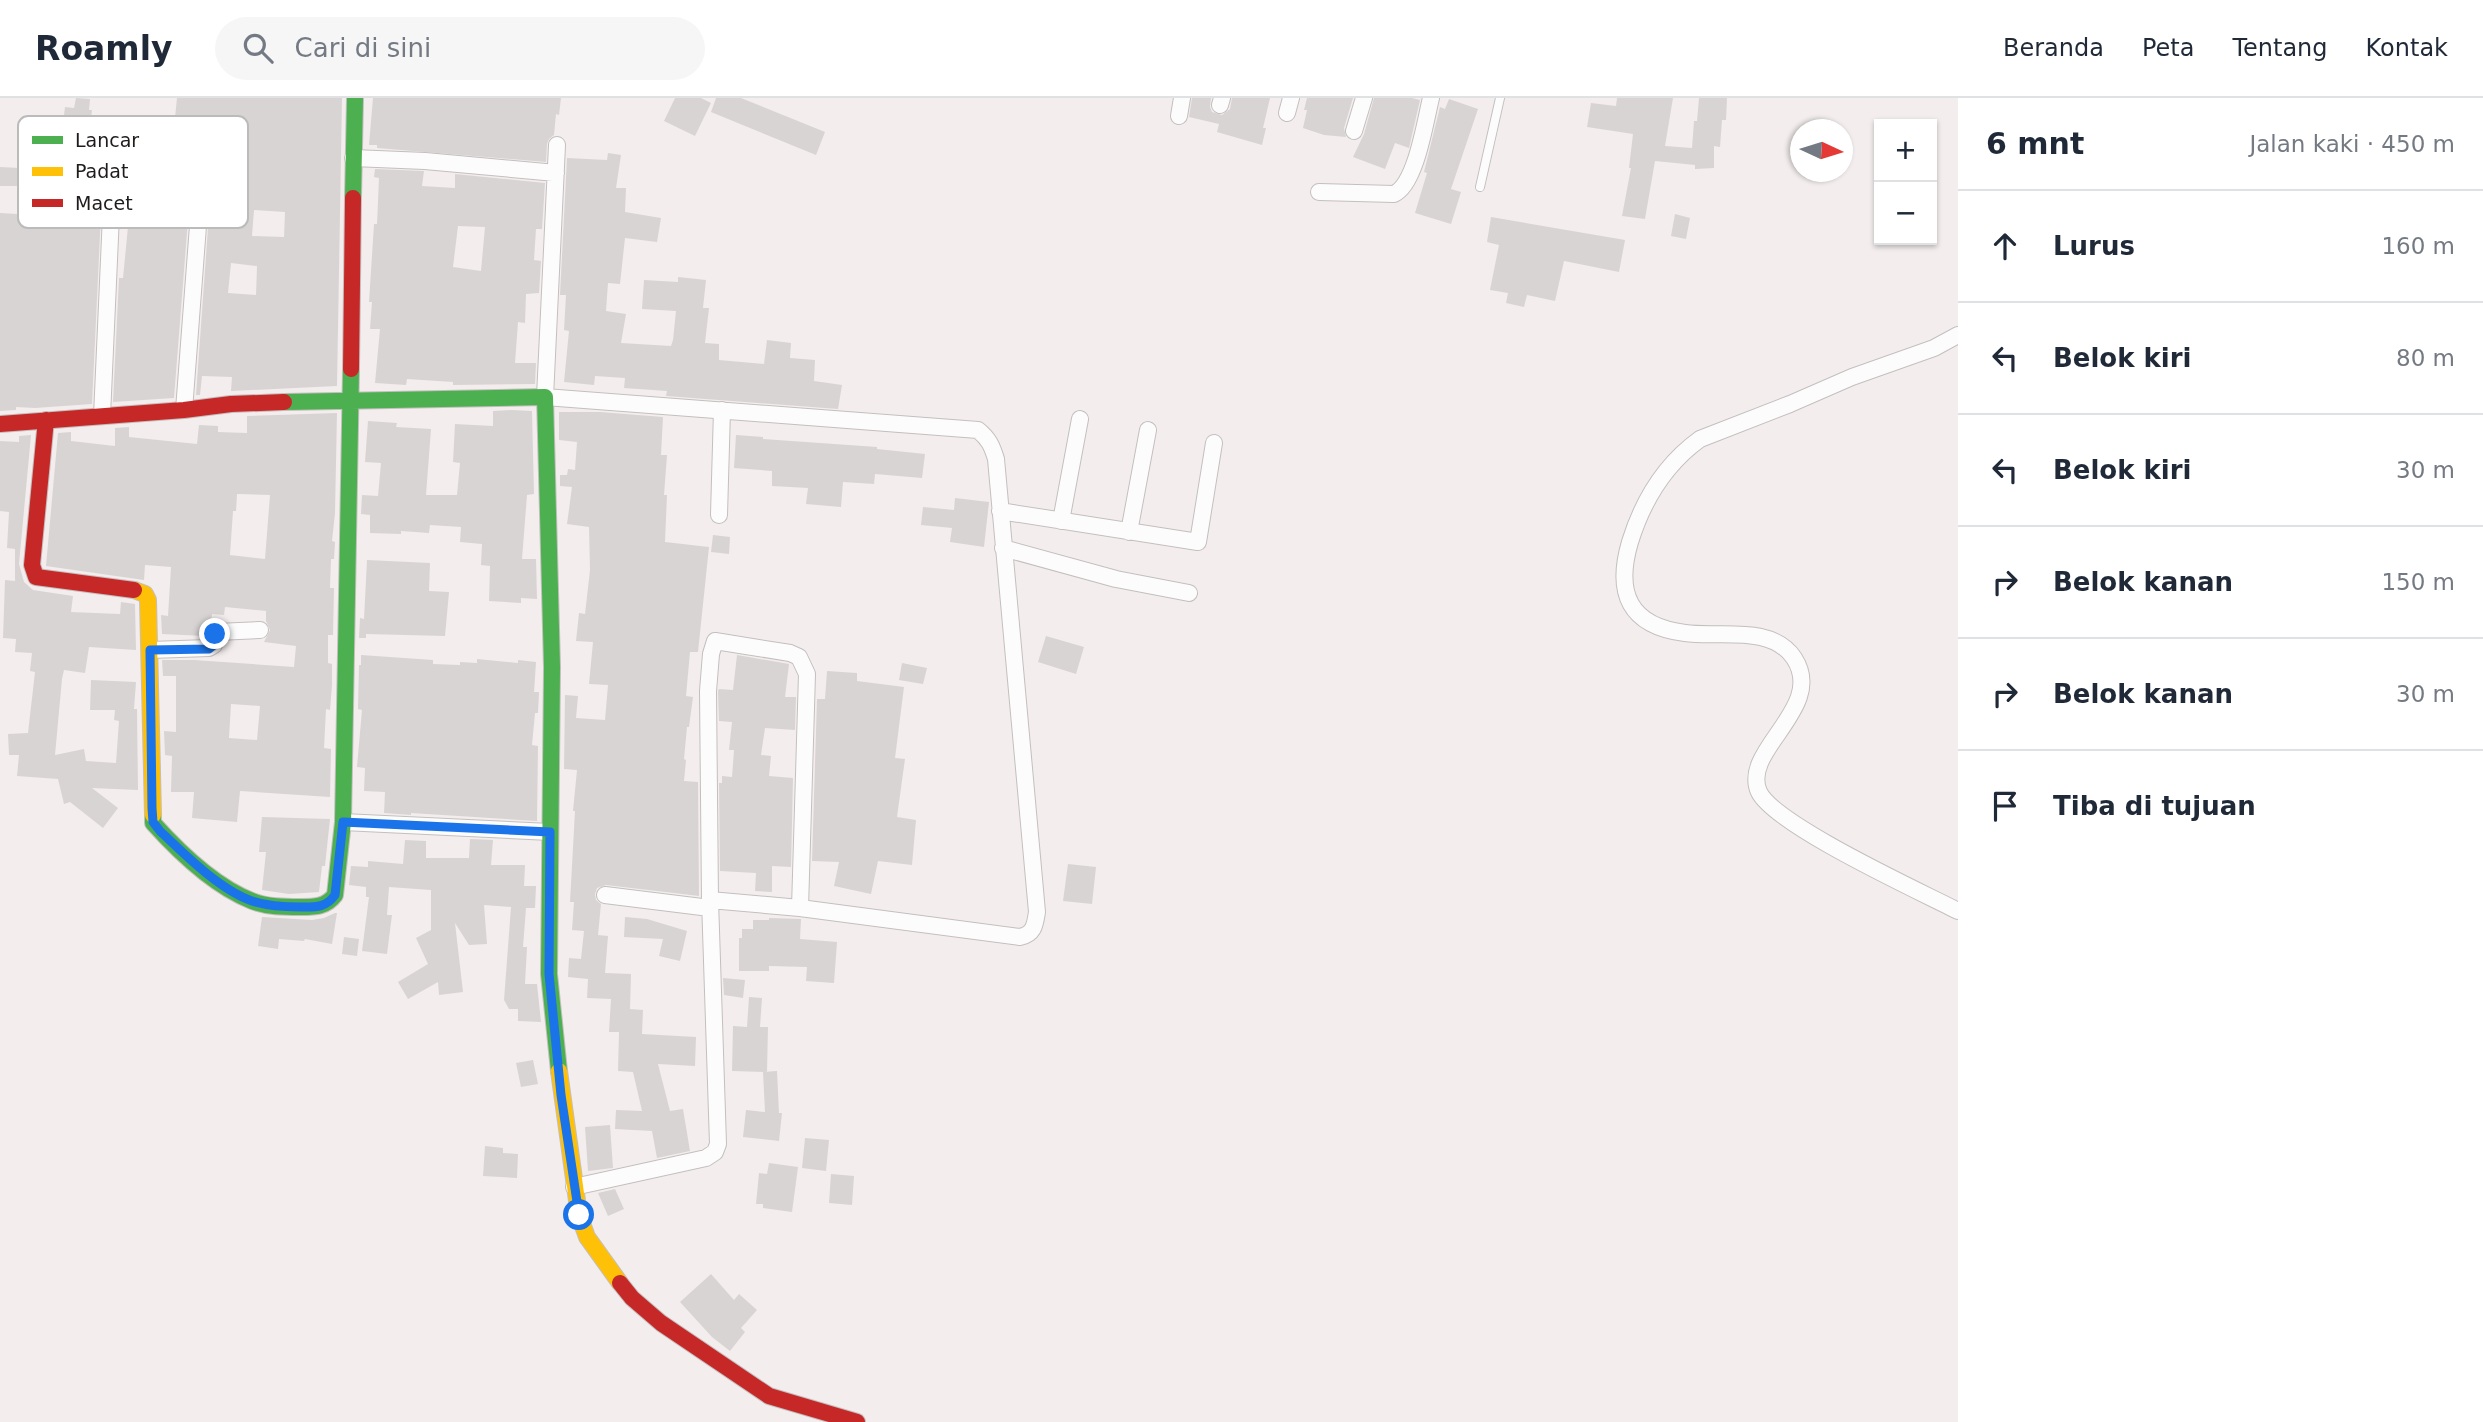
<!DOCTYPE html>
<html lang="id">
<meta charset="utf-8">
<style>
:root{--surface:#fff;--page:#f6f6f7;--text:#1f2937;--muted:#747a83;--line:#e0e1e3}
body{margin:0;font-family:"DejaVu Sans",sans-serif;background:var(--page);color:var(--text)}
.controls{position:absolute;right:21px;top:21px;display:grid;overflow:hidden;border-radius:0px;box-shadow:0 2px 5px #0004}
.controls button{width:63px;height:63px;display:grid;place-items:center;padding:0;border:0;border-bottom:2px solid var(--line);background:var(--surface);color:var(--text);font:35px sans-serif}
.compass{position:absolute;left:1790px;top:21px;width:63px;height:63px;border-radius:50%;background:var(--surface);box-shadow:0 2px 5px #0004;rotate:94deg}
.stop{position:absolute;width:21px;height:21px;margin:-16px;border:5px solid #1a73e8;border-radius:50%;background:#fff}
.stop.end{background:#1a73e8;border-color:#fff;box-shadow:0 2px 7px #0008}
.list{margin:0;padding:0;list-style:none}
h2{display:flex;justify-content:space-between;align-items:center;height:91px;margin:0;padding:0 28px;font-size:30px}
h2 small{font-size:23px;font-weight:400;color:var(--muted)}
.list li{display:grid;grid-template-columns:46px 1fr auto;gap:21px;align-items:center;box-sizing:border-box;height:112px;padding:0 28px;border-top:2px solid var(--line)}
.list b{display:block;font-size:26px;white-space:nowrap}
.list em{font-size:23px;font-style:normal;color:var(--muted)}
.icon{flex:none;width:38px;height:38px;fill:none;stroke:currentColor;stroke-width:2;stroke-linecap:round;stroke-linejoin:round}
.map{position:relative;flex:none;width:1958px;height:1324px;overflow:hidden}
header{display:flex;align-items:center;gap:42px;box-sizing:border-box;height:98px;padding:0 35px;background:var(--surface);border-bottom:2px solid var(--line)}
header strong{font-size:33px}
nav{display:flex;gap:38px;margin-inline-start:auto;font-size:24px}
.search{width:490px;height:63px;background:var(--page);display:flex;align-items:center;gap:18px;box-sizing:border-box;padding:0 24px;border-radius:38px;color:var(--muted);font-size:26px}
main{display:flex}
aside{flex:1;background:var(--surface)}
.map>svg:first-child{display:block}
.building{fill:#d9d4d4;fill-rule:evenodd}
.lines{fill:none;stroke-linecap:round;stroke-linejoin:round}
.lane-casing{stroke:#c4bfbf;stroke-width:10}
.street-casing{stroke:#c4bfbf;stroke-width:18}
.fast-casing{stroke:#c4bfbf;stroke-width:18}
.slow-casing{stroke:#c4bfbf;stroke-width:18}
.jam-casing{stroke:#c4bfbf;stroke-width:18}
.lane{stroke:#fdfcfc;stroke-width:8}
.street{stroke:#fdfcfc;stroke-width:16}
.fast{stroke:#4caf50;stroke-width:16}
.slow{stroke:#ffc107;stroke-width:16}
.jam{stroke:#c62828;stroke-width:16}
.route{stroke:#1a73e8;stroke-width:9}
.key{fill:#fff;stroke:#bcbbbb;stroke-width:2}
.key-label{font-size:19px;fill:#1f1b1b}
</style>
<header>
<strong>Roamly</strong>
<div class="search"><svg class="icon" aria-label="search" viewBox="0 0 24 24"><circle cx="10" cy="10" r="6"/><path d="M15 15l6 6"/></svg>Cari di sini</div>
<nav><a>Beranda</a><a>Peta</a><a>Tentang</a><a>Kontak</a></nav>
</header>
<main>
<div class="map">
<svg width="1958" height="1324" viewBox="0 0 1958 1324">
<rect width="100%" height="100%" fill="#f3eded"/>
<path class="building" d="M76 0 90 1 89 12H92L89 36 62 33 65 9 74 10Z
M177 0H342L337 288 231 293 232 279 202 278 200 297H196L208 130H214L215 111H218L221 60 213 59 204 52 198 53 193 61 191 82H186V85L143 76 114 80 119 42 172 49ZM254 112 285 114 284 139 252 138ZM231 165 257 168 256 197 228 195Z
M373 0H561L559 17 556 16 554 37 549 41 547 46 546 64 377 50V47H369Z
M675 0H701L711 5 695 38 664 23Z
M716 0H741L825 34 816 57 711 14Z
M1192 0H1211L1210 9 1212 14 1222 17 1230 11 1232 0H1270L1263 30H1266L1262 47 1217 34 1219 26 1189 19Z
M1307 0H1353L1344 30 1346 39 1324 37 1303 30 1307 12H1304Z
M1374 0H1412L1420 2 1409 50 1395 45 1385 71 1353 59 1364 36Z
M1617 0H1673L1665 48 1692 50 1694 23H1697L1699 0H1727L1726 22H1722L1720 49 1714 48V70L1695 71V67L1655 63 1645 121 1622 118 1631 70H1629L1633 36 1587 29 1591 5 1616 8Z
M1449 1 1478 11 1451 91 1461 94 1451 126 1415 115 1427 75 1424 74 1440 9 1445 11Z
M608 55 621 57 616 90H626L625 114 661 120 657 144 625 140 620 186 608 185 606 213 626 216 621 245 671 248 673 242 676 213 642 211 644 182 678 184V179L706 182 703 210H709L705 245 719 246V262L764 266 767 242 791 245 790 260 815 262 814 283 842 287 838 311 666 298 667 293 624 290 625 280 595 278 594 287 564 284 569 233 564 232 566 197H560L567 60 607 62Z
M0 69 40 71 38 93 102 95 92 306 35 310 16 309V312L0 313V115L17 116 19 88H0Z
M375 71 424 73 422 88 455 90V76L545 85 542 131H536L534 162 541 163 539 195 526 196 525 225 518 224 515 265H536L535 286 453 287V284L407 281 406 287 375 285 380 231H370L372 204H369L374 126H377L379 80 374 79ZM458 128 485 129 481 173 453 169Z
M142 97 189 109 174 300 113 304 119 180H123L131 98Z
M1675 116 1690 120 1686 141 1671 138Z
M1491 119 1625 142 1619 174 1564 163 1555 203 1527 197 1524 209 1506 205 1508 195 1490 192 1499 147 1487 144Z
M512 312 532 313 534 396 527 397 522 461H536L537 501 521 500V505L489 503 490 468 481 467 482 446 460 444 461 429 430 427 429 435 401 433V436L370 435V417L361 416 362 397 378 398 381 365 365 364 368 323 397 325 396 329 431 331 426 397H457L460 365 453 364 455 326 493 328V313Z
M559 314H600L663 319 661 357H667L664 397H667L665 444 709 449 698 554H690L686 598 693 599 689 629H687L684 661 686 662 684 683 698 684 699 798 606 787 597 790 595 796 596 802 601 806 598 837 608 838 605 875 631 876 630 911 643 912 642 936 696 939 695 968 658 966 670 1013 683 1011 690 1053 657 1060 652 1033 615 1031 616 1012 642 1013 633 974 618 973 619 934H609L611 901 587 900 588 881 568 879 569 860 581 861 584 833 572 832 574 804H570L575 713H573L577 672 564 671 565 597 578 598 576 620 605 622 608 587 589 586 593 544 576 543 579 515 585 516 590 472 589 429 567 426 572 389 560 388V377H567L568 371 575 372 577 344 559 342Z
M337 315 335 415 332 443 335 444 334 461H331L330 490H334L333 537H328V565L332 566V587L330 612 326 611 324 650 331 651 330 699 240 693 237 724 192 720 194 694H171L172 658 165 657 164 633 176 634V578H163L162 562H194L294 569 296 548 264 544 270 532 266 523V513L225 509 224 517 212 516 211 525 205 538 162 536 161 517 168 518 171 469 145 467 144 482 46 468 58 335 71 334V343L115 348V330L129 329V339L197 346 199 327 218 328V334L247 335V318ZM237 396 270 397 265 461 230 457 233 413H236ZM231 606 260 608 257 642 229 640Z
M31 337 19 466 24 484 33 492 73 498 71 514 120 516 121 504 135 506 136 552 89 549 85 575 64 572 62 581 55 657 84 651 86 663 116 665 119 623 114 622 115 612H90L91 582 136 584 134 611H137L138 692 92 690 118 710 103 730 70 704 64 706 58 681 17 678 19 657H9L8 636 28 635 35 574 30 573 32 555 15 554 16 541 3 540 5 482 15 483V451L7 450 9 414 0 413V343L19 344V338Z
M736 337 763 339V341L877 349V351L925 356 922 380 875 376 874 386 843 384 841 409 806 406 808 390 772 388V373L734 370Z
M955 400 989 404 984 449 950 444 952 430 921 427 923 409 954 412Z
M713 437 730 439 729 456 711 454Z
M367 462 430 465 429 493 449 494 445 538 366 536V540H359L360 520 364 521Z
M1046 538 1084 549 1076 576 1038 564Z
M361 557 433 562V566L460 567V564L477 565V561L518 565V562L536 564 534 594H539L538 615H535L532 647 538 648 537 723 411 715V717L384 715 385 694 364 693 365 670 357 669 362 612 358 611 359 567H361Z
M737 557 789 566 785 599H796L795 632 765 630 761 657 771 658 769 678 793 680 791 769 772 768V794L755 793 756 775 720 773 719 685H722V678L732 679 734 652H729L732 624 719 623 718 593 719 591 733 592Z
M902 565 927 570 923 586 899 582Z
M827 573 857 575V583L904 589 895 660 905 661 897 719 916 722 912 767 878 763 871 796 834 788 839 764 812 763 817 601H825Z
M262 719 330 721 325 768H322L319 794 289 796 262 792 266 754H259Z
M470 741 493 742 491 767H525L524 788H536L535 810H526L523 849H527L525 886H537L541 924 518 923V911H509L504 902 511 809 484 807 487 846 469 847 455 825 463 894 439 897 438 884 408 901 398 884 428 866 416 840 431 832V792L389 789 387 817H392L387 856 362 853 369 799H366V789L349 787 351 768 368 769V763L403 766 405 742 426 743V760H469Z
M1068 766 1096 769 1092 806 1063 803Z
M335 815H337L332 846 305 841 304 843 279 841 278 851 258 848 262 819 312 822 324 820Z
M625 819 647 821 687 833 680 863 659 858 663 841 624 839Z
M769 820 801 821 800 841 837 844 834 885 806 883 807 869 769 868V873H739V840H742V831H753V822H769Z
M344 839 359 841 357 858 342 856Z
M723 880 745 882 743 900 724 897Z
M749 899 762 900 760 929H768L767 974 732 973 733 928 747 929Z
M533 962 538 986 521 989 516 965Z
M777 973 779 1015H782L779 1043 743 1039 746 1012 765 1014 763 974Z
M610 1027 613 1070 588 1073 585 1029Z
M805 1040 829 1042 826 1073 802 1070Z
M485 1048 503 1050V1055L518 1056 517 1080 483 1078Z
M769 1065 798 1069 792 1114 763 1110V1106H756L759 1075 767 1076Z
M831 1076 854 1078 852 1107 829 1105Z
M615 1091 624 1111 608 1118 598 1095Z
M711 1176 734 1202 739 1196 757 1212 741 1230 745 1234 730 1253 712 1239 680 1204Z"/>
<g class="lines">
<g class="lane-casing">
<path id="lane" d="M1480 89 1500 0"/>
</g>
<g class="street-casing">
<path id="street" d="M1220 7 1222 0
M1287 15 1291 0
M1179 18 1182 0
M1354 33 1364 0
M557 47 545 299 978 332C989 341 992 348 996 361L1037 814C1035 827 1034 836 1020 839L800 810 710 802
M353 60 425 63 556 75
M1319 94 1394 96C1416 86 1425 24 1431 0
M1958 237 1934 250 1852 279 1790 306 1700 341C1664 367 1643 402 1630 444 1615 495 1629 528 1685 535 1719 540 1771 526 1794 560 1827 610 1740 652 1759 694 1775 727 1919 793 1958 813
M184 312 203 62
M102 318 112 95C133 76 174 94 200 100
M1000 413 1198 444 1214 345
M719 417 722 312
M1061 423 1080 321
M1129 434 1148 332
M1003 450 1116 481 1189 495
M150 552 209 550 214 547 217 534 260 532
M343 724 550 734
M605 797 710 810
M574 1089 706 1060 715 1054 718 1046 710 802 708 593 711 556 715 543 790 555 799 559 807 576 800 810"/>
</g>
<g class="fast-casing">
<path id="fast" d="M353 100 355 0
M284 304 545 299 552 569 549 876 559 973
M153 717V725C179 754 214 788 252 803 267 809 284 809 301 809 315 809 326 809 335 797L343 724 351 271"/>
</g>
<g class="slow-casing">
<path id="slow" d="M134 492 145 496 148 502 153 717
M559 973 579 1117 587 1139 620 1185"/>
</g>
<g class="jam-casing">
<path id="jam" d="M351 271 353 100
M46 322 32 467 36 479 134 492
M0 326 184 312 231 306 284 304
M620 1185 632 1200 661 1225 769 1298 857 1324"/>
</g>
<use href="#lane" class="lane"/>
<use href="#street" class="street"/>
<use href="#fast" class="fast"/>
<use href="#slow" class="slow"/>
<use href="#jam" class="jam"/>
</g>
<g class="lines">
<path class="route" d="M215 536 214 547 209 551 150 552 152 710 153 724 160 733C184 756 220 792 252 803 267 808 285 809 301 809 315 809 326 810 335 797L343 724 550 734 549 876 561 997 579 1117"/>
</g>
<rect x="18" y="18" width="230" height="112" rx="10" class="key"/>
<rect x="32" y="38" width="31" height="8" fill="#4caf50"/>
<rect x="32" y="69" width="31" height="9" fill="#ffc107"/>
<rect x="32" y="101" width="31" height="8" fill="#c62828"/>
<g class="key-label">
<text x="75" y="49">Lancar</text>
<text x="75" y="80">Padat</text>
<text x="75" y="112">Macet</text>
</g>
</svg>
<div class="controls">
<button>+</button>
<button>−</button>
</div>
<svg class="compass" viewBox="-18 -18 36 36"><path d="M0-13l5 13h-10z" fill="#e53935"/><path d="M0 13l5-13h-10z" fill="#747a83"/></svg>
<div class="stop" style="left:579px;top:1117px"></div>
<div class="stop end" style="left:215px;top:536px"></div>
</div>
<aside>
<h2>6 mnt<small>Jalan kaki · 450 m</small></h2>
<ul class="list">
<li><svg class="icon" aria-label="ahead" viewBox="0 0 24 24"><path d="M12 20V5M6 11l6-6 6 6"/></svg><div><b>Lurus</b></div><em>160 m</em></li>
<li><svg class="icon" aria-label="left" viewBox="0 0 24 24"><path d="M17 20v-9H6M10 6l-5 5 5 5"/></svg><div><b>Belok kiri</b></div><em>80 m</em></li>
<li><svg class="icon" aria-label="left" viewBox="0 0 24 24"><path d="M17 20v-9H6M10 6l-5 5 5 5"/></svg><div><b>Belok kiri</b></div><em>30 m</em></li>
<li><svg class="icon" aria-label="right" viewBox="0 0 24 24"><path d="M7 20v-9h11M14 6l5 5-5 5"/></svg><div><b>Belok kanan</b></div><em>150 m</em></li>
<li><svg class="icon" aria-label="right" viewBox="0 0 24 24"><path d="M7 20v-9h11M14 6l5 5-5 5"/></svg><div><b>Belok kanan</b></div><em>30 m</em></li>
<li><svg class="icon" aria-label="arrive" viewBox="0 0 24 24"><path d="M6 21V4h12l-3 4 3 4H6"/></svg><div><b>Tiba di tujuan</b></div></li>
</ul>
</aside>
</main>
